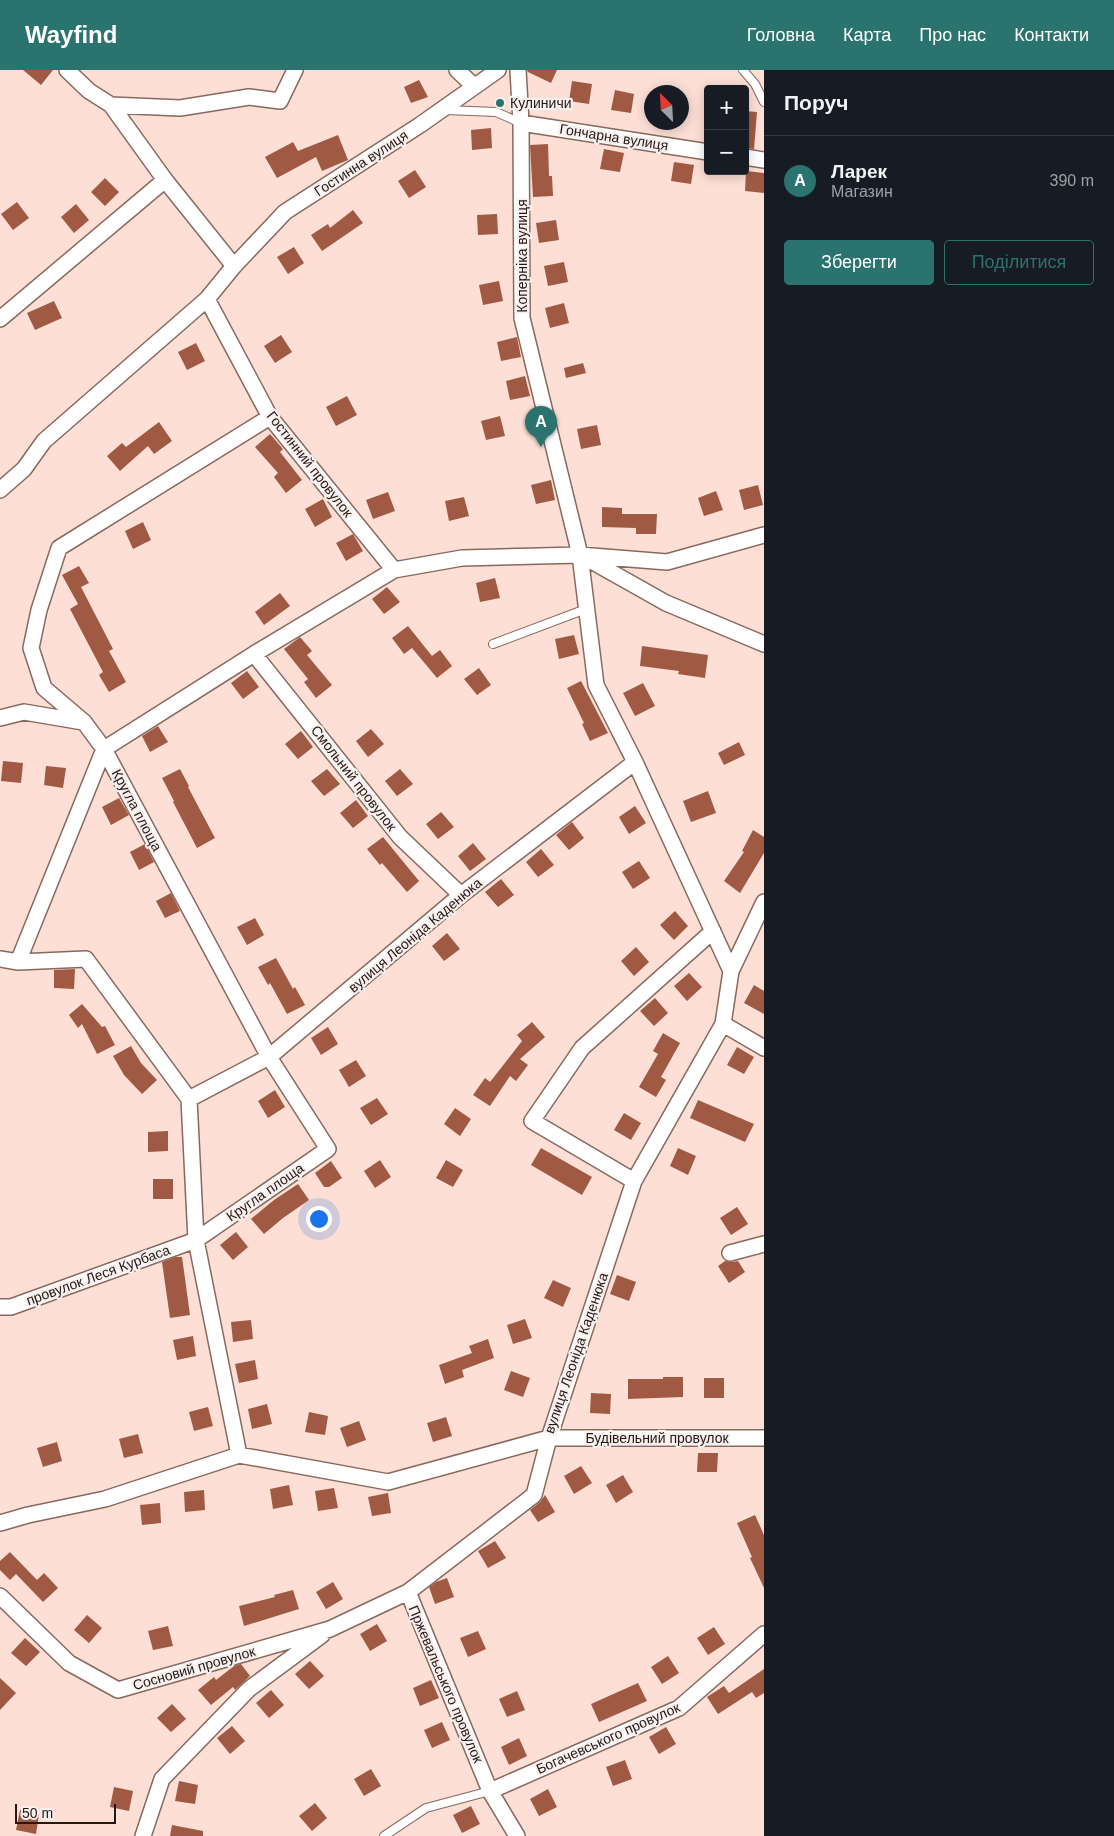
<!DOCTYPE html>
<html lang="uk">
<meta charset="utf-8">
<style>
:root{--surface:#171b24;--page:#242831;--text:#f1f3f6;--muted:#9ea1a6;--line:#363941;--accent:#2a736e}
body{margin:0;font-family:Arial,sans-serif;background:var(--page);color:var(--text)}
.controls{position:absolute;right:15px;top:15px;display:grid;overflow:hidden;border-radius:5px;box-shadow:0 2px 12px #0003}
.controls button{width:45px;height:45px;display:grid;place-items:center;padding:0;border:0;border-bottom:1px solid var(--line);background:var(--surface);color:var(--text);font:25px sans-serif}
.compass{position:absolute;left:644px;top:15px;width:45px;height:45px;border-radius:50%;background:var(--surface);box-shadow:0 2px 12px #0003;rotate:336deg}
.scale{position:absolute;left:15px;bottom:12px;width:101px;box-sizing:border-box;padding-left:5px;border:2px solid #251713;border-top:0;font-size:14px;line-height:18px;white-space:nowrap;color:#251713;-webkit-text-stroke:4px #f9f1ef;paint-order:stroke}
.you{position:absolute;left:318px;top:1148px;width:18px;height:18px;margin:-12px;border:4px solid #fff;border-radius:50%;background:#1a73e8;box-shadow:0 0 0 8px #1a73e833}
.badge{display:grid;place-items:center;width:32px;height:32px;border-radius:50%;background:var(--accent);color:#fff;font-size:16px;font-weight:700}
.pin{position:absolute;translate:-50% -41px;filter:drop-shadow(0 1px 2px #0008)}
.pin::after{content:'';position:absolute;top:26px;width:18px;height:15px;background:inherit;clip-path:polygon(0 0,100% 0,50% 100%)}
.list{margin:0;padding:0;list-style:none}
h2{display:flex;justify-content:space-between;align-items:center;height:65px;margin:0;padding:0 20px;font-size:21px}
h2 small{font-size:16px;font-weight:400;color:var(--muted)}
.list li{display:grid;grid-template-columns:32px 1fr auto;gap:15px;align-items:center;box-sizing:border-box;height:90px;padding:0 20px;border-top:1px solid var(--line)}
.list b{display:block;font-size:19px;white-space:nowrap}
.list p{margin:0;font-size:16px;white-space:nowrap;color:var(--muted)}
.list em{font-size:16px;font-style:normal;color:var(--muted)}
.actions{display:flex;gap:10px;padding:15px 20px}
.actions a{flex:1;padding:11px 0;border:1px solid var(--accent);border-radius:5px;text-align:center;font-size:18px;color:var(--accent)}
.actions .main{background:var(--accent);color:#fff}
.map{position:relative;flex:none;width:764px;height:1766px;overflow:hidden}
header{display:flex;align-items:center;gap:30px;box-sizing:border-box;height:70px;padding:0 25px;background:var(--accent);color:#fff}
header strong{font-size:24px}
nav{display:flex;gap:28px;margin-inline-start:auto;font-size:18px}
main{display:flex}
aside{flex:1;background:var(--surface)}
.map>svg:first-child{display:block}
.building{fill:#a05a44}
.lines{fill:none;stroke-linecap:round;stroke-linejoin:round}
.lane-casing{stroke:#89685e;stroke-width:10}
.street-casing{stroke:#89685e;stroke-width:18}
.lane{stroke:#fff;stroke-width:8}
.street{stroke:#fff;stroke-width:15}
.poi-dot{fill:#2a736e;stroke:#f9f1ef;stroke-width:2}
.labels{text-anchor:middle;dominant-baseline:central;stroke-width:4.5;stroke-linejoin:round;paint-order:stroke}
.poi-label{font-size:14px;fill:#251713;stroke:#f9f1ef;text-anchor:start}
.street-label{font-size:14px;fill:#251713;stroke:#f9f1ef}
</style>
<header>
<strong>Wayfind</strong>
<nav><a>Головна</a><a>Карта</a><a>Про нас</a><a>Контакти</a></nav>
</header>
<main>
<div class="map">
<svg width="764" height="1766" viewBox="0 0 764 1766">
<rect width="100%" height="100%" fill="#fddfd5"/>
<path class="building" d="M23 0H53L41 15Z
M527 0H557L551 13 528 2Z
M419 10 428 27 411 33 404 17Z
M572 11 592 14 589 34 569 31Z
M615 20 634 24 631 43 611 40Z
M745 41 757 42 754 79 745 78Z
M491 58 492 78 472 80 471 60Z
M338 65 348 90 322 101 316 87 277 108 265 87 293 72 298 81Z
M548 74 549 106H552L553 126 533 127 530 75Z
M604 79 624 83 620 102 600 99Z
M674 92 694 95 691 114 671 111Z
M415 100 426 117 409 128 398 111Z
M746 101 764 103V123L745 121Z
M105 108 119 122 105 136 91 122Z
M17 132 29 148 13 160 1 144Z
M76 134 89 150 74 163 61 147Z
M353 140 363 153 322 181 311 165 328 154 330 158Z
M497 144 498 164 478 165 477 145Z
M556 150 559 170 539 173 536 153Z
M294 177 304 193 288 204 277 187Z
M564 192 568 212 548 216 544 196Z
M499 211 503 231 483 235 479 215Z
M54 231 62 248 35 260 27 243Z
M564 233 569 253 550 258 545 238Z
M281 265 292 282 275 293 264 276Z
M517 267 521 287 501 291 497 272Z
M196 273 205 291 187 300 178 282Z
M583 293 586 303 566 308 564 298Z
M525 306 530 326 510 330 506 311Z
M347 326 357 345 336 356 326 337Z
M500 346 505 366 486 370 481 351Z
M159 352 172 371 154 384 148 376 120 401 107 386 122 373 126 377Z
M597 355 601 375 581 379 577 359Z
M270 364 283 379 280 382 302 410 286 423 274 407 278 403 255 377Z
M551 410 555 430 536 434 531 415Z
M758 415 763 435 744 440 739 420Z
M716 421 723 440 704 446 698 428Z
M388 422 395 441 373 449 366 430Z
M464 427 469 446 449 451 445 431Z
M323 429 332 447 315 457 305 439Z
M602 437 622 438V444H657L656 464H636V458L602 457Z
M143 452 151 470 133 479 125 461Z
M353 464 363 481 346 491 336 473Z
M79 496 89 513 81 517 113 579 109 581 126 612 109 622 99 605 103 602 70 539 78 534 62 505Z
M495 508 500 528 480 532 476 513Z
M387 517 400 532 384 544 372 529Z
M280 523 290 536 264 555 255 542Z
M408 556 432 586 440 580 452 596 437 608 412 578 404 584 392 568Z
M574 565 579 584 559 589 555 569Z
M300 567 312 581 307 585 332 615 316 628 304 612 308 609 284 579Z
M642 576 708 585 705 608 678 604 679 601 640 596Z
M479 598 491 615 477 625 464 609Z
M247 601 259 617 243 629 231 613Z
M581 611 608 663 590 671 582 654 584 653 567 618Z
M643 613 655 636 635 646 623 623Z
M158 656 168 672 150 682 142 666Z
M371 659 384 674 368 687 356 671Z
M301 661 313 677 298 689 285 674Z
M739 672 745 685 724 695 718 683Z
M3 691 23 693 21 713 1 711Z
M46 696 66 698 63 718 44 715Z
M180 699 189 716 188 717 215 768 197 778 173 732 174 731 162 708Z
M327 699 340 714 324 726 311 711Z
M400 699 413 714 397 726 385 711Z
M708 721 716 743 691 752 683 731Z
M119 728 129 745 111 755 102 737Z
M356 730 368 746 353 758 340 743Z
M635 736 646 753 629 764 619 747Z
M441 742 454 757 438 769 426 754Z
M572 752 584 768 569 780 556 765Z
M753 760 764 767V783L740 823 724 811 744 782 742 781Z
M383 767 419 811 407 822 382 793 380 795 367 779Z
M473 773 486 789 470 801 458 786Z
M145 774 154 792 139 800 130 782Z
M541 779 554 795 538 807 526 792Z
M639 791 650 808 633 819 622 802Z
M501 809 514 825 498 837 485 822Z
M171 823 180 841 165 848 156 831Z
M675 841 688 856 674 870 660 855Z
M255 848 264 865 247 875 237 857Z
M447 863 460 879 444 891 432 876Z
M636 877 649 892 634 906 621 891Z
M276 888 293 919 295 917 305 935 287 944 270 913 268 915 258 897Z
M75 899 74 919 54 918V900Z
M689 903 702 917 687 931 674 916Z
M754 915 764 921V944L744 933Z
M655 928 668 943 654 956 640 941Z
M82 934 102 957 105 956 115 975 97 984 82 954 78 958 69 945Z
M532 952 545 967 520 989 528 995 516 1011 510 1006 490 1036 473 1025 485 1008 490 1012 522 971 517 965Z
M328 957 338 974 321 985 311 968Z
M663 963 680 973 661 1007 666 1010 656 1027 639 1017 658 984 653 981Z
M131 976 141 993 157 1010 142 1024 124 1005 113 986Z
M737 977 754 987 744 1004 727 995Z
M356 990 366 1006 349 1017 339 1000Z
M275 1020 285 1037 268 1048 258 1031Z
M377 1028 388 1044 371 1055 360 1038Z
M698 1030 754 1054 745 1072 690 1048Z
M455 1038 471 1049 460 1066 444 1054Z
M624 1043 641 1053 631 1070 614 1060Z
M168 1061V1081L148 1082V1062Z
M541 1078 592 1107 582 1125 531 1095Z
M678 1078 696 1086 688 1105 670 1096Z
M380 1090 391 1107 375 1118 364 1101Z
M446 1090 463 1100 453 1117 436 1108Z
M331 1091 342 1108 329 1117H324L315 1103Z
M153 1109H173V1129H153Z
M298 1114 309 1130 283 1148 264 1164 251 1149 274 1130Z
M737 1137 748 1154 731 1165 720 1148Z
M236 1162 248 1177 233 1190 220 1175Z
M175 1187H182L190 1245 170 1248 162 1192Z
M725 1191 732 1192 738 1191 745 1202 729 1213 718 1196Z
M617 1205 636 1212 629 1231 610 1224Z
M553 1210 571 1218 563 1237 544 1228Z
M525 1249 532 1268 513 1274 507 1255Z
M251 1250 253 1269 233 1272 231 1252Z
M193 1266 196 1286 177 1290 173 1270Z
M488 1269 494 1288 462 1300 464 1307 445 1314 439 1295 472 1283 469 1276Z
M255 1290 258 1309 239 1313 235 1294Z
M511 1301 530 1308 523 1327 504 1320Z
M663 1307H683V1327L628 1329V1309H663Z
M704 1308H724V1328H704Z
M591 1323 611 1324 610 1344 590 1343Z
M267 1334 272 1354 252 1359 248 1339Z
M208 1337 213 1356 194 1361 189 1342Z
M309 1342 328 1346 325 1365 305 1362Z
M446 1347 452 1366 433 1372 427 1353Z
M359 1351 366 1370 347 1377 340 1358Z
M138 1364 143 1383 124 1388 119 1369Z
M57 1372 62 1391 43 1397 37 1378Z
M698 1383H718L717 1402H697Z
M581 1396 592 1413 574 1424 564 1406Z
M623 1405 633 1422 616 1433 606 1415Z
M289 1415 293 1435 273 1439 270 1419Z
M334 1418 338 1438 318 1441 315 1421Z
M204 1420 205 1440 185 1442 184 1422Z
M388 1423 391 1443 372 1446 368 1427Z
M545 1425 555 1442 538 1452 530 1440 540 1432Z
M160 1433 161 1453 142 1455 140 1435Z
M755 1445 764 1465V1518L750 1488 752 1487 737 1453Z
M495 1471 506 1488 488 1498 478 1481Z
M10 1482 37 1510 44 1503 58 1518 43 1532 16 1504 10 1510 0 1500V1491Z
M447 1508 454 1527 435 1534 429 1517 436 1512Z
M333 1512 343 1529 326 1539 316 1522Z
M293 1520 299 1539 244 1556 239 1536 275 1527 274 1525Z
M87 1545 102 1558 89 1573 74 1560Z
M377 1554 387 1571 370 1581 360 1564Z
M168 1556 173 1576 153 1580 148 1561Z
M714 1557 725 1574 708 1585 697 1568Z
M478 1561 486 1579 468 1587 460 1568Z
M25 1568 40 1582 26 1596 11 1583Z
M668 1586 679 1603 662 1614 651 1597Z
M310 1591 324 1606 309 1619 295 1604Z
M241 1594 250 1606 235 1620 233 1617 211 1635 198 1620 214 1607 216 1610 234 1596Z
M764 1599V1623L756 1628 752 1622 718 1644 707 1627 724 1616 729 1623Z
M0 1608 16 1623 0 1640Z
M431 1610 439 1628 420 1636 413 1618Z
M638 1613 647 1631 599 1652 591 1634Z
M271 1620 284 1635 269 1648 256 1633Z
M517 1621 525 1640 507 1647 499 1629Z
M172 1634 186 1649 171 1662 157 1648Z
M442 1652 450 1670 432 1678 424 1660Z
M232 1656 245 1671 230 1684 217 1668Z
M666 1657 676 1674 659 1684 649 1667Z
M519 1668 527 1686 509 1695 501 1677Z
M625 1690 632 1709 613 1716 606 1697Z
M371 1699 381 1716 364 1726 354 1709Z
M179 1711 198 1715 195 1734 175 1731Z
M114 1717 133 1721 129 1741 110 1737Z
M548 1719 557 1737 539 1746 530 1729Z
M315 1733 327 1748 312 1761 299 1746Z
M471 1736 480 1754 462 1763 453 1745Z
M20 1740 39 1744 36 1764 16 1760Z
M172 1755 203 1761V1766H170Z"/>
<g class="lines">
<g class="lane-casing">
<path id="lane" d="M743 0 755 14 764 32
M446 40 496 42 521 53
M493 574 586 539
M384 1766 426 1738 490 1721"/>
</g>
<g class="street-casing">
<path id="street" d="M67 0 89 21 111 35 165 110
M457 0 474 16
M111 35 180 38 249 27 280 31 295 0
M521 53 708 82
M745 87 764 90
M207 229 270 347 394 500
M0 249 165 110 234 196
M0 420 24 399 44 371 207 229 234 196 285 142 420 55 498 0
M586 488 666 533 764 574
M254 584 400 767 461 825
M0 648 24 642 83 652
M0 889 18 892 86 889 189 1029 196 1170 239 1385
M18 892 104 679 254 584 394 500 462 488 580 485 667 492 764 465
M731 901 764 832
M723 954 764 978
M189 1029 269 987 461 825 635 692
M634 1111 532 1051 582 978 713 861
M730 1183 764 1174
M0 1237H11L196 1170 328 1079 269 987 104 679 84 652 44 618 31 578 39 540 59 478 270 347
M0 1453 28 1445 105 1429 239 1385 388 1412 549 1368 634 1111 723 954 731 901 635 692 596 615 580 485 522 248 521 53 518 0
M0 1526 69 1593 118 1620 330 1559 408 1522
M490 1721 679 1638 764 1564
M143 1766 162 1709 249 1619 322 1565
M517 1766 490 1721 408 1522 534 1425 549 1368H764"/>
</g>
<use href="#lane" class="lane"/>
<use href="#street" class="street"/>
</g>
<circle class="poi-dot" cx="500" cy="33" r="5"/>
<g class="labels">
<g class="poi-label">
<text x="510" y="33">Кулиничи</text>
</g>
<g class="street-label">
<text transform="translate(614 67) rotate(9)">Гончарна вулиця</text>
<text transform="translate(361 93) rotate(-33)">Гостинна вулиця</text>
<text transform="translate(522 186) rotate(-90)">Коперніка вулиця</text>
<text transform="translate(310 394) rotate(52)">Гостинний провулок</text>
<text transform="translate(354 708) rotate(52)">Смольний провулок</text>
<text transform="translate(137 740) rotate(62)">Кругла площа</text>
<text transform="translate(415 865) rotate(-40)">вулиця Леоніда Каденюка</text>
<text transform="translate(265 1122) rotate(-35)">Кругла площа</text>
<text transform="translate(98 1205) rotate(-20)">провулок Леся Курбаса</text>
<text transform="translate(576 1283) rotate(-71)">вулиця Леоніда Каденюка</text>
<text x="657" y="1368">Будівельний провулок</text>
<text transform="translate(194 1598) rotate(-16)">Сосновий провулок</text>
<text transform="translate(446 1614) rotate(67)">Пржевальського провулок</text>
<text transform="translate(608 1668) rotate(-24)">Богачевського провулок</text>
</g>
</g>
</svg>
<div class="controls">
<button>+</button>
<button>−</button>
</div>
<svg class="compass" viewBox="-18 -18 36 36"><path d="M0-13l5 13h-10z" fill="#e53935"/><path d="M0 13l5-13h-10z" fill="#9ea1a6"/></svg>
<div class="scale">50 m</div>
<div class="you"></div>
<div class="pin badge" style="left:541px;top:377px">A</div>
</div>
<aside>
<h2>Поруч<small></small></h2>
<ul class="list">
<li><span class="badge">A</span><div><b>Ларек</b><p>Магазин</p></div><em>390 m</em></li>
</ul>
<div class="actions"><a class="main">Зберегти</a><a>Поділитися</a></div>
</aside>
</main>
